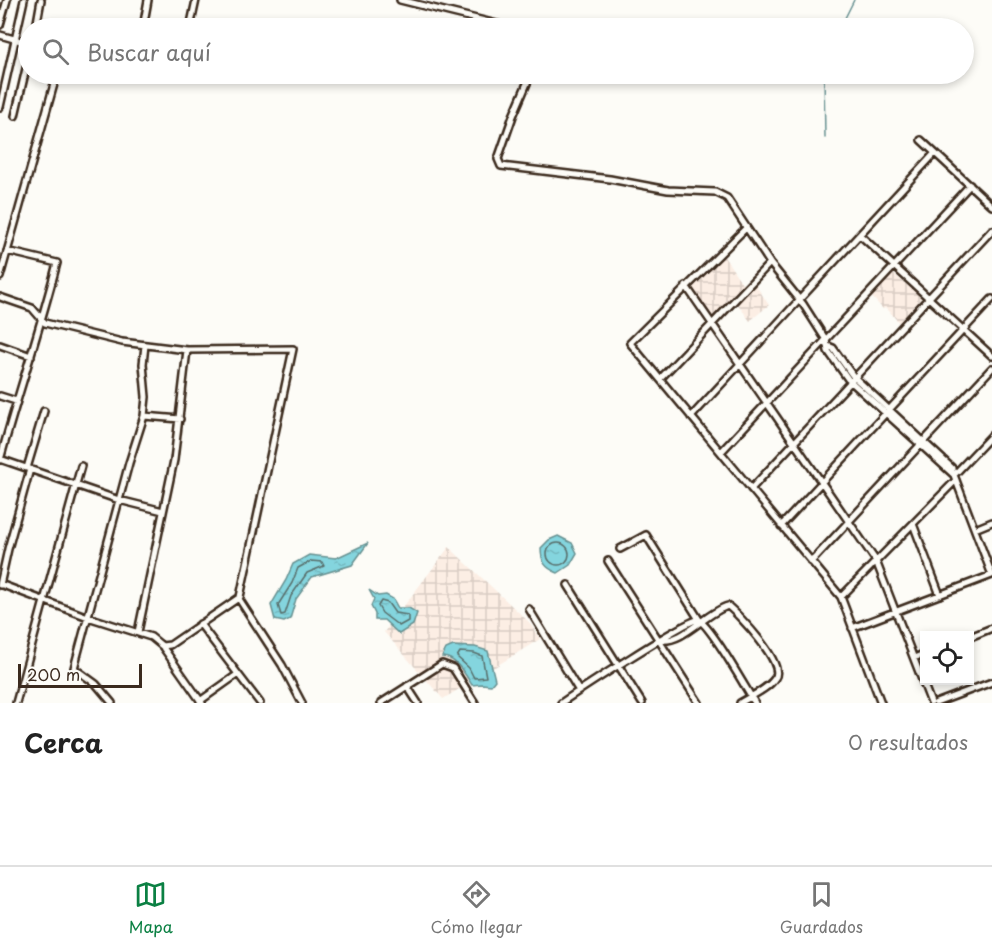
<!DOCTYPE html>
<html lang="es">
<meta charset="utf-8">
<style>
:root{--surface:#fff;--page:#f6f6f6;--text:#222;--muted:#767676;--line:#e0e0e0;--accent:#0b8043}
body{margin:0;font-family:"Playpen Sans",sans-serif;background:var(--page);color:var(--text)}
.controls{position:absolute;right:18px;bottom:18px;display:grid;overflow:hidden;border-radius:0px;box-shadow:0 3px 9px #0003}
.controls button{width:54px;height:54px;display:grid;place-items:center;padding:0;border:0;border-bottom:2px solid var(--line);background:var(--surface);color:var(--text);font:30px sans-serif}
.scale{position:absolute;left:18px;bottom:15px;width:124px;box-sizing:border-box;padding-left:6px;border:3px solid #3b2a1e;border-top:0;font-size:16px;line-height:21px;white-space:nowrap;color:#3b2a1e;-webkit-text-stroke:4px #fdfcf7;paint-order:stroke}
.list{margin:0;padding:0;list-style:none}
h2{display:flex;justify-content:space-between;align-items:center;height:78px;margin:0;padding:0 24px;font-size:26px}
h2 small{font-size:20px;font-weight:400;color:var(--muted)}
.icon{flex:none;width:33px;height:33px;fill:none;stroke:currentColor;stroke-width:2;stroke-linecap:round;stroke-linejoin:round}
.map{position:relative;flex:none;width:992px;height:703px;overflow:hidden}
.search{position:absolute;background:var(--surface);box-shadow:0 3px 9px #0003;left:18px;right:18px;top:18px;height:66px;display:flex;align-items:center;gap:15px;box-sizing:border-box;padding:0 21px;border-radius:33px;color:var(--muted);font-size:22px}
.sheet{height:162px;background:var(--surface)}
nav{display:flex;justify-content:space-around;align-items:center;box-sizing:border-box;height:84px;border-top:2px solid var(--line);background:var(--surface);font-size:16px;color:var(--muted)}
nav a{display:grid;justify-items:center;gap:3px}
nav .on{color:var(--accent)}
.map>svg:first-child{display:block}
.industrial{fill:url(#industrial-grid)}
.water{fill:url(#water-ripples);stroke:#679191;stroke-width:1.5}
.lines{fill:none;stroke-linecap:round;stroke-linejoin:round}
.shore{stroke:#586e6b;stroke-width:1.5}
.stream{stroke:#679191;stroke-width:1.5}
.minor-casing{stroke:#3b2a1e;stroke-width:10}
.minor{stroke:#fdfcf7;stroke-width:5}
</style>
<div class="map">
<svg width="992" height="703" viewBox="0 0 992 703">
<defs>
<pattern id="industrial-grid" width="8" height="8" patternUnits="userSpaceOnUse" patternTransform="scale(1.5)"><rect width="8" height="8" fill="#fceee4"/><path d="M0 4h8M4 0v8" fill="none" stroke="#d9ccc3"/></pattern>
<pattern id="water-ripples" width="26" height="14" patternUnits="userSpaceOnUse" patternTransform="scale(1.5)"><rect width="26" height="14" fill="#84d5de"/><path d="M2 4q2-2 4 0t4 0M15 11q2-2 4 0t4 0" fill="none" stroke="#73b7be"/></pattern>
</defs>
<rect width="100%" height="100%" fill="#fdfcf7"/>
<filter id="ink" filterUnits="userSpaceOnUse"><feTurbulence type="fractalNoise" baseFrequency=".0167" numOctaves="2"/><feDisplacementMap in="SourceGraphic" scale="12" xChannelSelector="R" yChannelSelector="G"/><feConvolveMatrix kernelMatrix="1 2 1 2 8 2 1 2 1" color-interpolation-filters="sRGB"/></filter>
<g filter="url(#ink)">
<path class="industrial" d="M723 255 744 286 713 318 691 285Z
M891 272 922 297 899 323 890 312 886 308 883 309 869 294Z
M755 284 769 305 750 321 737 303Z
M449 547 529 622 540 639 443 699 384 632Z"/>
<path class="water" d="M558 536 572 543 577 553 570 565 558 573C545 568 541 562 541 548L549 540Z
M368 543 352 565 312 577 296 599 290 619 284 622 275 620 271 605 286 580 293 564 309 555 336 558Z
M369 590 378 596 386 595 393 599 398 608H409L417 613 413 625 399 634 384 620H375V614L371 606 374 599Z
M453 646 475 647 488 651 495 680 491 685 482 684 472 685C465 674 456 657 442 657L446 649Z"/>
<g class="lines">
<path class="shore" d="M547 554a11 11 0 1 1 22 0a11 11 0 1 1-22 0Z
M311 561 322 562 324 566 307 573 291 596 285 614 281 615 278 605 292 583 298 568Z
M381 601 388 603 395 613 408 615V621L399 626 382 613 378 606Z
M460 652 474 653 482 656 486 677 474 678 469 668 457 657Z"/>
<path class="stream" d="M840 28 854 0
M824 74 825 138"/>
<g class="minor-casing">
<path id="minor" d="M400 0 513 28
M0 25 7 0
M36 28 41 0
M143 28 148 0
M190 28 196 0
M0 35 28 43
M531 74 513 116 498 159 501 166 610 179 668 190 715 192 727 198 770 263 803 304 826 340 828 351 848 379 954 475 992 575
M0 107 24 0
M15 116 28 60
M921 140 992 206
M746 228 630 343 841 597 881 703
M860 235 992 356
M0 277 56 77
M686 286 876 561 931 703
M0 297 32 308 45 323 122 342 187 350 293 349 240 597 170 645 162 646
M0 345 31 356
M828 346 833 348 853 376 952 468V473
M660 379 770 263
M0 396 16 401
M144 416 180 419
M691 417 935 153
M721 452 970 185
M0 459 119 500 163 511
M0 460C18 394 40 329 57 263L7 251
M27 468 44 411
M954 475 992 435
M751 489 992 230
M913 524 940 595
M781 526 992 299
M975 529 992 522
M620 549 646 535 700 621
M608 561 699 703
M811 562 992 368
M0 584 88 617 151 637 162 646 202 703
M0 585 8 549 30 469
M568 585 642 703
M841 597 956 480
M239 599 282 665 302 703
M529 609 579 691
M200 624 260 703
M852 628 992 575
M138 632 174 460 187 350
M970 637 992 628
M660 640C683 644 706 612 728 606 739 615 786 664 775 678 768 689 751 696 740 703
M914 658 924 654
M407 686 418 703
M200 701 238 674
M16 703 81 466
M112 703 96 684 74 668 129 463 144 416 146 397 143 364 145 345
M381 703 442 664 453 668 475 703
M561 703C577 692 689 618 698 620 710 624 746 689 755 703
M936 703 992 682"/>
</g>
<use href="#minor" class="minor"/>
</g>
</g>
</svg>
<div class="controls">
<button><svg class="icon" aria-label="locate" viewBox="0 0 24 24"><circle cx="12" cy="12" r="6"/><path d="M12 2v4M12 18v4M2 12h4M18 12h4"/></svg></button>
</div>
<div class="scale">200 m</div>
<div class="search"><svg class="icon" aria-label="search" viewBox="0 0 24 24"><circle cx="10" cy="10" r="6"/><path d="M15 15l6 6"/></svg>Buscar aquí</div>
</div>
<section class="sheet">
<h2>Cerca<small>0 resultados</small></h2>
<ul class="list">
</ul>
</section>
<nav>
<a class="on"><svg class="icon" aria-label="map" viewBox="0 0 24 24"><path d="M3 6l6-2 6 2 6-2v14l-6 2-6-2-6 2zM9 4v14M15 6v14"/></svg>Mapa</a>
<a><svg class="icon" aria-label="directions" viewBox="0 0 24 24"><path d="M12 3l9 9-9 9-9-9zM9 14v-3h6M13 9l2 2-2 2"/></svg>Cómo llegar</a>
<a><svg class="icon" aria-label="saved" viewBox="0 0 24 24"><path d="M7 4h10v16l-5-4-5 4z"/></svg>Guardados</a>
</nav>
